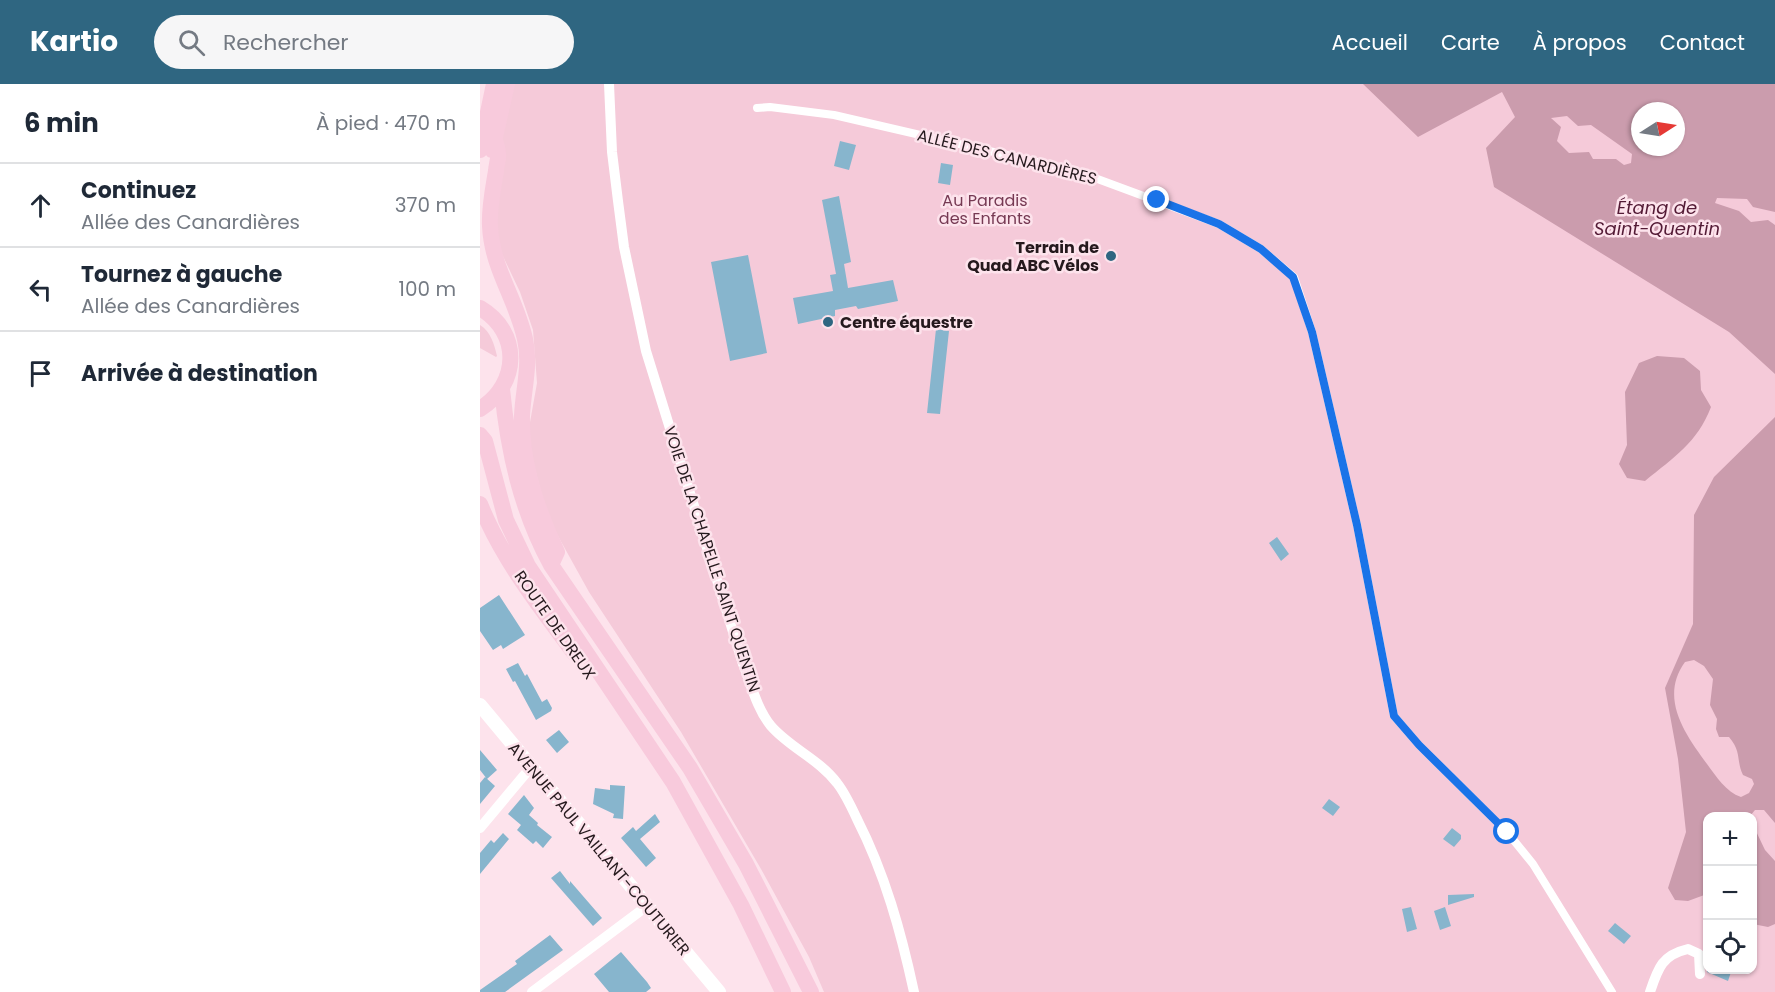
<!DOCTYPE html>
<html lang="fr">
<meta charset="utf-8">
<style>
:root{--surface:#fff;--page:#f6f6f7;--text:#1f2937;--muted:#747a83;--line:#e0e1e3;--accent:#2f6681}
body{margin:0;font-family:Poppins,sans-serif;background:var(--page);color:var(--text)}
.controls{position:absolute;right:18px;bottom:18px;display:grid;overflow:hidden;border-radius:12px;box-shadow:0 2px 4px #0004}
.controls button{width:54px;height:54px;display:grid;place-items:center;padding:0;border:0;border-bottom:2px solid var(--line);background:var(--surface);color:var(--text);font:30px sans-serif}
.compass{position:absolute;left:1151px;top:18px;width:54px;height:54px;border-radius:50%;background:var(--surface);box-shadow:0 2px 4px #0004;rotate:78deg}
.stop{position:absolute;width:18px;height:18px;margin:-14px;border:4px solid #1a73e8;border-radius:50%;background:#fff}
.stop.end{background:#1a73e8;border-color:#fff;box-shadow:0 2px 6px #0008}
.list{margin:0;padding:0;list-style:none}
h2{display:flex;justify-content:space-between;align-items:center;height:78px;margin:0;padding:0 24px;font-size:26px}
h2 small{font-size:20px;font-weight:400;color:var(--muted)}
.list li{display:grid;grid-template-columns:39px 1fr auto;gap:18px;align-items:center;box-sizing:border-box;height:84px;padding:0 24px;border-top:2px solid var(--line)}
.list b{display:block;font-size:22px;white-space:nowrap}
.list p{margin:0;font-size:20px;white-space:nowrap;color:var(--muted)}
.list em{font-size:20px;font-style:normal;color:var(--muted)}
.icon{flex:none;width:33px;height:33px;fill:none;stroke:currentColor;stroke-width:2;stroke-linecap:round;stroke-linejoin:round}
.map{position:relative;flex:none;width:1295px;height:908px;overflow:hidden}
header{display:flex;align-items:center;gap:36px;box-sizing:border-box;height:84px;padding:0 30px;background:var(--accent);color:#fff}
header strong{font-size:28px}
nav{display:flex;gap:33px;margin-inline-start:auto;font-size:21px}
.search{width:420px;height:54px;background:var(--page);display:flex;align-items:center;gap:15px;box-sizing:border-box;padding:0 21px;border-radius:33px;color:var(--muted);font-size:22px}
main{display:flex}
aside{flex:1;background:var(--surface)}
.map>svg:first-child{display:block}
.green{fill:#f5cad9;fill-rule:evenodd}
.water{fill:#cb9cad;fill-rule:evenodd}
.building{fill:#87b5cd}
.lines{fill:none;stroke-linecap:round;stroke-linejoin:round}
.pedestrian{stroke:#fff;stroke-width:8}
.minor{stroke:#fff;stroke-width:10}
.tertiary{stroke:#fff;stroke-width:14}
.primary{stroke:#f8cadc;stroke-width:16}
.route{stroke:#1a73e8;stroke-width:8}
.poi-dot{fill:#2f6681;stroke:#fde3ec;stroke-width:2}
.labels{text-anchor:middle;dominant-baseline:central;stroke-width:5;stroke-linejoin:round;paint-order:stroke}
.street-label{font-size:16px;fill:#25191d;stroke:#fde3ec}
.park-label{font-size:16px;fill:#763953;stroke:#fde3ec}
.poi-label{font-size:16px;font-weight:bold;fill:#25191d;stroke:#fde3ec;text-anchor:end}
.water-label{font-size:18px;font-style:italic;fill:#531a35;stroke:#fde3ec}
</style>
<header>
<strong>Kartio</strong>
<div class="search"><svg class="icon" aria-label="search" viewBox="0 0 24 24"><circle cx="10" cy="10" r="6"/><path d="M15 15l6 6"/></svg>Rechercher</div>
<nav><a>Accueil</a><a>Carte</a><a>À propos</a><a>Contact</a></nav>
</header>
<main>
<aside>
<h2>6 min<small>À pied · 470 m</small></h2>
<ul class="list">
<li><svg class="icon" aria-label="ahead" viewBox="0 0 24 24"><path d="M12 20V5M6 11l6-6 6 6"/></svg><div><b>Continuez</b><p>Allée des Canardières</p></div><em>370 m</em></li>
<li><svg class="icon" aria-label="left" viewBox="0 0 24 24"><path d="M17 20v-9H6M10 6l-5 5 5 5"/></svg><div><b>Tournez à gauche</b><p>Allée des Canardières</p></div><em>100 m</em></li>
<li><svg class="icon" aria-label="arrive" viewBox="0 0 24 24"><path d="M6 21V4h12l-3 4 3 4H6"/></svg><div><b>Arrivée à destination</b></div></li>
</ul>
</aside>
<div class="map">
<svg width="1295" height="908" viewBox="0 0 1295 908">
<rect width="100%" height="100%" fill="#fde3ec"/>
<path class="green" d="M31 0H1295V908H344L329 873 281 785 201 648 109 508 68 434 47 355 57 299 53 246 40 208 20 166 10 128ZM1160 27H1196V63H1160ZM1228 732H1272V886H1228Z
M0 241C11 248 14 260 17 272L16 273 0 264Z"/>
<path class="water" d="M883 0H1295V128L1273 123 1267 115 1237 114 1235 119 1259 127 1271 138 1288 136 1295 141V290L1249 248 1014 103 1006 64 1035 33 1022 8 938 53ZM1160 27H1196V63H1160ZM1087 32 1098 42 1111 41 1152 70 1151 79 1144 81 1136 75H1113L1109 68 1089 69 1077 57 1081 43 1071 34Z
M1177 272 1204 274 1220 287 1221 306 1231 323C1217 359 1194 373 1165 397L1147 394 1139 380 1147 361 1145 308 1159 279Z
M1295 333V739L1284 726H1275L1270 732H1228L1227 810 1208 817 1195 816 1188 804 1206 748 1198 675 1185 604 1213 540 1214 431 1234 393ZM1214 576 1224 582 1233 595 1230 621 1237 635 1236 645 1239 653H1249C1262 668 1256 677 1263 691L1272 695 1274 700 1269 709 1261 713C1246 708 1236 692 1227 680 1205 650 1179 614 1205 578Z
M1273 741 1285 766 1295 777V840L1288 843 1273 840Z"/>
<path class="building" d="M360 57 376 61 369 86 354 82Z
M461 79 473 81 470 101 458 99Z
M359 112 371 178 364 180 368 204 413 196 418 217 378 225 376 222 355 226V232L318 240 313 214 353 207 350 191 356 190 342 116Z
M268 171 287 269 250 277 231 178Z
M456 245 469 247 460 330 447 329Z
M797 453 809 470 801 477 789 459Z
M19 511 45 551 23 565 21 561 13 566 0 547V524Z
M38 579 45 592 47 590 62 618 67 615 72 624 71 627 56 636 35 597 33 598 26 585Z
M79 646 89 658 77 669 66 656Z
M0 666 17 686 7 695 0 686Z
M5 693 15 702 0 720V699Z
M130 701 145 702 143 735 133 734 134 730 113 720 115 704 130 706Z
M44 711 54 724 49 731 58 739 57 741 72 753 63 764 56 757 53 760 37 746 41 741 28 730Z
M849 715 860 723 853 732 842 724Z
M175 730 180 738 160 755 176 774 166 783 141 754 153 743 156 747Z
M972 744 981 751V755L974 763 963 755Z
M23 749 29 755 0 790V769L11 756 14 759Z
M80 787 90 800V797L122 834 113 842 71 794Z
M994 810V813L968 821V811Z
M931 823 937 845 927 848 922 825Z
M965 823 971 842 960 846 954 827Z
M1135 839 1151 852 1144 860 1128 847Z
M70 851 83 866 25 908H0V906L37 880 35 877Z
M141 868 167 898 171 904 166 908H129L114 890Z
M1227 885H1252L1248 897 1227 888Z"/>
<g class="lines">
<path class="pedestrian" d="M277 24 290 23 354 31 596 87 739 140 781 165 814 193 832 248 877 441 914 632 939 661 1027 748 1053 780 1132 908"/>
<path class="minor" d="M129 0 132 68 138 117 144 163 166 267 263 580C271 600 277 625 291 642 310 664 339 675 357 699 365 709 371 722 377 735 405 790 421 848 434 908
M0 744 51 683
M52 908 167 822
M1170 908C1178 884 1182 871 1208 865L1219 870 1220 890"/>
<path class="tertiary" d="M0 621 239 908"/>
<path class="primary" d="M15 56C16 60 18 65 18 69 19 75 16 82 16 87 13 105 9 124 10 142 12 185 36 214 45 255 51 281 43 306 42 332 41 379 57 426 77 468L71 481
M0 66 14 0
M12 66 27 0
M0 224C41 248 40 300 0 325
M22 305C28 367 41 426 71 481L210 684 266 780 331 908
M0 351 5 357 26 436 48 482 193 698 261 821 303 908
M0 420C22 475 60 523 95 570"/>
</g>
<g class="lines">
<path class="route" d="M677 116 739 140 781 165 813 193 832 248 877 441 914 632 939 661 1027 748"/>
</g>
<g class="poi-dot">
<circle cx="631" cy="172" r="6"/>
<circle cx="348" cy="238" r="6"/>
</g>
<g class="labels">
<g class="street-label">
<text transform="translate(527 73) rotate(14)">ALLÉE DES CANARDIÈRES</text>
<text transform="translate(232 475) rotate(72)">VOIE DE LA CHAPELLE SAINT QUENTIN</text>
<text transform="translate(75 541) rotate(55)">ROUTE DE DREUX</text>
<text transform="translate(119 765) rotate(50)">AVENUE PAUL VAILLANT-COUTURIER</text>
</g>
<g class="park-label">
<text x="505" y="116">Au Paradis<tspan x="505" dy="18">des Enfants</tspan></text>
</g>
<g class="poi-label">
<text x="619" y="163">Terrain de<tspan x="619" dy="18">Quad ABC Vélos</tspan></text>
<text x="360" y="238" text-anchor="start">Centre équestre</text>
</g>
<g class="water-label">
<text x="1177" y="123">Étang de<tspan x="1177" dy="21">Saint-Quentin</tspan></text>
</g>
</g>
</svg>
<div class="controls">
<button>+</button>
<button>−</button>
<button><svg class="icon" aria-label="locate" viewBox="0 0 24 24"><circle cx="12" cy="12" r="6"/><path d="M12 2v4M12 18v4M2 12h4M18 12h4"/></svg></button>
</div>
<svg class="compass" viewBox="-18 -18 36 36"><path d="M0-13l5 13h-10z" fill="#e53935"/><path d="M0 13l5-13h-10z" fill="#747a83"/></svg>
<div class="stop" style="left:1027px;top:748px"></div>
<div class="stop end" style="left:677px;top:116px"></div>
</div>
</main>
